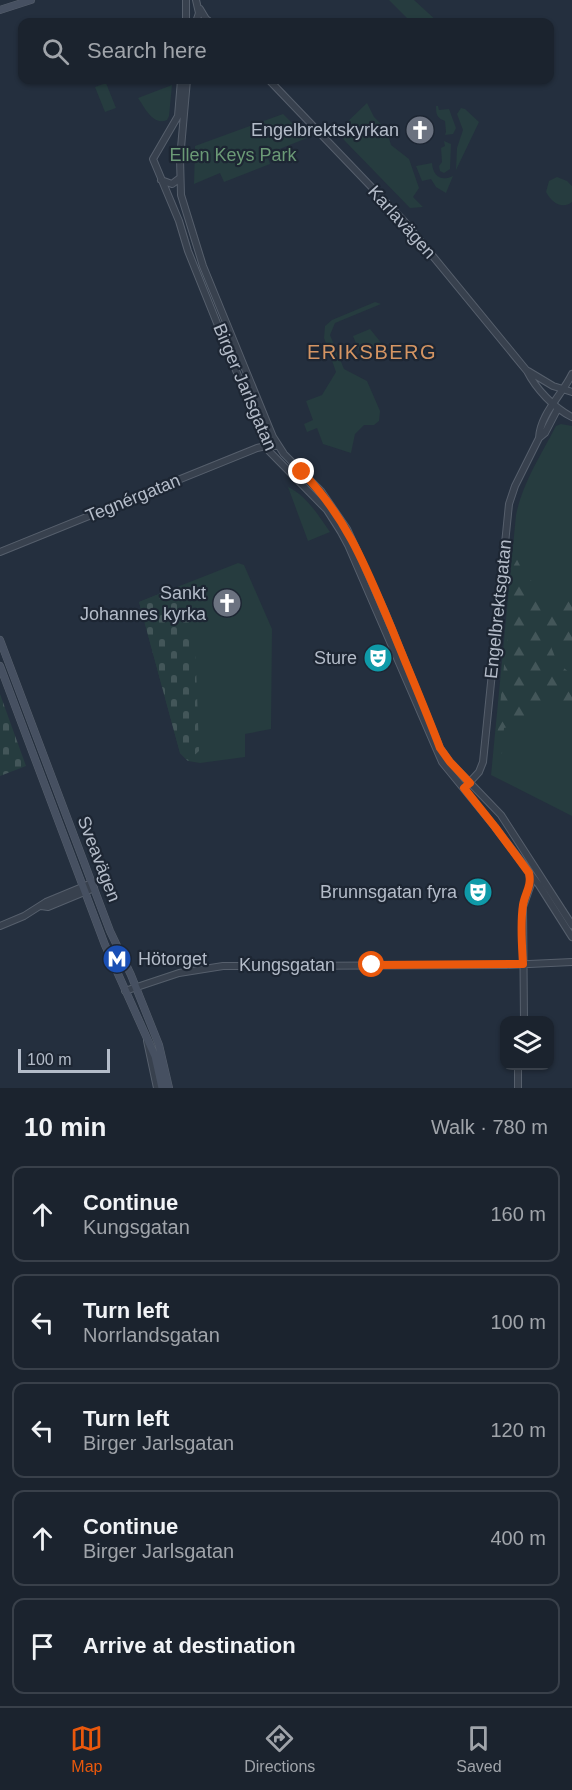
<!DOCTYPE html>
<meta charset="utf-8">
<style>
:root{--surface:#1b232e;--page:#282f3a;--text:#f1f3f6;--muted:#a0a4aa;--line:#39404a;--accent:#ea580c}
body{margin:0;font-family:Arial,sans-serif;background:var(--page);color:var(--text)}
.controls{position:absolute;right:18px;bottom:18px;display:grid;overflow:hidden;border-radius:12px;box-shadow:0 2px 4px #0004}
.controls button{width:54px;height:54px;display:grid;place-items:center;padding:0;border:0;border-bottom:2px solid var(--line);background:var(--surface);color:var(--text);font:30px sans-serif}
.scale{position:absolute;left:18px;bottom:15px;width:92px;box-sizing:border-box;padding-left:6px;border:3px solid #b4bcc9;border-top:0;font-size:16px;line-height:21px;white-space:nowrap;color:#b4bcc9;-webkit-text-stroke:4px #1d2633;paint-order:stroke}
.stop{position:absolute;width:18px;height:18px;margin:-14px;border:4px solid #ea580c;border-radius:50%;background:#fff}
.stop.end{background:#ea580c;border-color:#fff;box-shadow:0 2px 6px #0008}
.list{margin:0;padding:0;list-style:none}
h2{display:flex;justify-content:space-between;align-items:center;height:78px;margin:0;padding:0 24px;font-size:26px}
h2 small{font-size:20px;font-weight:400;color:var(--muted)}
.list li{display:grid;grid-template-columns:39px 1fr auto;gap:18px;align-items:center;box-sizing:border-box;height:96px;margin:0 12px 12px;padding:0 12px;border:2px solid var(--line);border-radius:12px}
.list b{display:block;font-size:22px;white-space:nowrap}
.list p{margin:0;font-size:20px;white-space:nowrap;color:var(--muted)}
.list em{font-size:20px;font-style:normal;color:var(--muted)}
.icon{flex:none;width:33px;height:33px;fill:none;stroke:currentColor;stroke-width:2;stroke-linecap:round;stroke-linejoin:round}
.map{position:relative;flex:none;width:572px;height:1088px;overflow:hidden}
.search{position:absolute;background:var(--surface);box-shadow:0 2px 4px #0004;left:18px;right:18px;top:18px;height:66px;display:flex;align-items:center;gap:15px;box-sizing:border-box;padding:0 21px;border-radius:12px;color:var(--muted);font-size:22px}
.sheet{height:618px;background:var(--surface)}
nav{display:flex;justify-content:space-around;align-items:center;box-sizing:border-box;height:84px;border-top:2px solid var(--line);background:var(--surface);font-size:16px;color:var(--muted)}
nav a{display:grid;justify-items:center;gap:3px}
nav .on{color:var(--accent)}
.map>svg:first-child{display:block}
.green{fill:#263c3f}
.forest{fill:url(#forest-firs)}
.cemetery{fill:url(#cemetery-stones)}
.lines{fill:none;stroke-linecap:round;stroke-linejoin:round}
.tertiary-casing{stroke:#565f6c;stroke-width:8}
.secondary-casing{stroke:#565f6c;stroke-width:8}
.tertiary{stroke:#38414e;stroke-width:6}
.secondary{stroke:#465061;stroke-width:7}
.route{stroke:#ea580c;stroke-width:8}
.labels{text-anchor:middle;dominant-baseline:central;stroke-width:4.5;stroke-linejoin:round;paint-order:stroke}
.poi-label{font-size:18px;fill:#b4bcc9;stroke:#1d2633;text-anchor:end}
.park-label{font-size:18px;fill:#6b9a76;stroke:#1d2633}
.street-label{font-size:18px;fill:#b4bcc9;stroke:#1d2633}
.neighbourhood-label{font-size:20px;letter-spacing:1.5px;fill:#d59563;stroke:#1d2633}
</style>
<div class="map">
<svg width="572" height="1088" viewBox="0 0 572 1088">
<defs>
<pattern id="forest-firs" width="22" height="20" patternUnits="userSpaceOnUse" patternTransform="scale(1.5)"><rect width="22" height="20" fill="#263c3f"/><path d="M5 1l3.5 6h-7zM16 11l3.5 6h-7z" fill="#435659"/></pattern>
<pattern id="cemetery-stones" width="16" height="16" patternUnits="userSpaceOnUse" patternTransform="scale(1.5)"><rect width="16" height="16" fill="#263c3f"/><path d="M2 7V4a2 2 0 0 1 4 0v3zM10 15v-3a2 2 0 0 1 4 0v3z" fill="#435659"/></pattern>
</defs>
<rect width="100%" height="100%" fill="#242f3e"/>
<path class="green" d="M389 0H414L438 22H411Z
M106 83 116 108 105 112 95 87Z
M172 85 169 116 167 120C153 126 145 108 138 98Z
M367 103 374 117 386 129 391 145 409 159 419 188 413 197 423 207 410 208 344 140 343 138 348 132 345 124Z
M436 106H438L439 110 449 109 456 128 453 134 445 135 446 132 445 121C437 118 436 115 436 106Z
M461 108 465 109 479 122 456 170 457 148 463 130 457 114Z
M283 114 307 138 267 154 270 164 224 182 220 173 194 184 195 146Z
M444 141 451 144 450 169 444 173 440 171 439 166 442 162 441 148 445 146Z
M432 163C433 176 441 182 453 176L446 193 436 187 431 179 422 181 416 166Z
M557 177 567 181 572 186V202C562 210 551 202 546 192L549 181Z
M375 302 381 304 335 323 330 335 344 369 367 381 380 411 379 421 374 425H364L355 434 351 453 323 444 317 428 307 432 304 424 313 420 306 401 322 395 336 372 324 338 325 326 332 320Z
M370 329 387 350 388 356 380 358 375 348 371 347 368 352 361 356 353 336Z
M561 424 572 426V816L491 775 516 515C522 484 541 455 556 426Z
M288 487C306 495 319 516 330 532L308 541Z
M238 563 244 565 272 629 271 729 245 734V757L200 763 188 761 180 753 139 602Z"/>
<path class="forest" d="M514 554 525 575 536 585 537 599 558 608 565 594 572 597V654L557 641 550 644 557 662 572 675V712L559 707 549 700C536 711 535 720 521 729L515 725 504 728 502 753 495 756 506 646 513 617 512 599Z"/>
<path class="cemetery" d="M176 587 186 595 190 607 196 665 199 751 188 761 180 753 139 602Z
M0 694 26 766 0 776Z"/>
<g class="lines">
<g class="tertiary-casing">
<path id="tertiary" d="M200 9 206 19 210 22
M186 22V0
M196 22 199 13 196 0
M181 80 178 116 153 159 179 221 188 251 268 450 327 510 341 532 348 545 442 762 495 827 539 885 572 937
M187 80 180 159 181 195 203 266 273 437 284 454 321 491 347 529 385 612 440 748 450 762 501 815 572 925
M269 80 404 221 527 371C536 389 554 408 572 417
M161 180 172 184 180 178
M528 371 553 386 572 392
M539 438 545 433 558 408
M0 552 257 448 266 446H277
M468 784 479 772 483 762 509 504 515 486 539 438C540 414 562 395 572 374
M41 906 48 907 94 888
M0 926 24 916 46 902 92 883
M125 991 179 973 223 966 506 965 572 962
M524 1020 523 907 531 884 529 873
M147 1041 157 1088
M518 1088V1066"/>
</g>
<g class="secondary-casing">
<path id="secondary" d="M0 10 31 0
M0 640 110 931 131 975 159 1045 169 1088
M0 666 105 945 155 1056 162 1088"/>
</g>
<use href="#tertiary" class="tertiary"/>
<use href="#secondary" class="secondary"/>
</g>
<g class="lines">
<path class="route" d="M302 472C348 519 367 570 392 629 408 669 425 708 440 748L450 762 470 783 464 788 495 827 529 873C532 886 525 893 523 905 520 924 522 945 523 964L372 965"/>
</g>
<defs>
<g id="church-disc" transform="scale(1.5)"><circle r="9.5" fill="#6b7280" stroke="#1d2633"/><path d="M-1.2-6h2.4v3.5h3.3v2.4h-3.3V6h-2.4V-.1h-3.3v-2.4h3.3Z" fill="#fff"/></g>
<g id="theatre-disc" transform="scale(1.5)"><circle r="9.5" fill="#0f9aa8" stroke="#1d2633"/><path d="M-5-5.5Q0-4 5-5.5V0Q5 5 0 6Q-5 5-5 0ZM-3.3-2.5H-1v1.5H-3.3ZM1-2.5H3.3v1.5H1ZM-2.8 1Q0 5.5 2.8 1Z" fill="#fff"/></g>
<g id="metro-disc" transform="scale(1.5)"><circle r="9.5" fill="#1a4fb4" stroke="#1d2633"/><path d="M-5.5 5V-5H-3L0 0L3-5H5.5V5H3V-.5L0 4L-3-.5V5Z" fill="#fff"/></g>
</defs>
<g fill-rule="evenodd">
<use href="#church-disc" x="420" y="130"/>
<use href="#church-disc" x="227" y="603"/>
<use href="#theatre-disc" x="378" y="658"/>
<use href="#theatre-disc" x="478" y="892"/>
<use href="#metro-disc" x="117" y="959"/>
</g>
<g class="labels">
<g class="poi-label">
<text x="399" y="130">Engelbrektskyrkan</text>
<text x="206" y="593">Sankt<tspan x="206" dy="21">Johannes kyrka</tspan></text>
<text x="357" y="658">Sture</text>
<text x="457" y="892">Brunnsgatan fyra</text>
<text x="138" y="959" text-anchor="start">Hötorget</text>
</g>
<g class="park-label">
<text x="233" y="155">Ellen Keys Park</text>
</g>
<g class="street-label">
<text transform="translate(402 222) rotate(48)">Karlavägen</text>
<text transform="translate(245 387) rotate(67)">Birger Jarlsgatan</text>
<text transform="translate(133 498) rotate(-22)">Tegnérgatan</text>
<text transform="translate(498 609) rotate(-84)">Engelbrektsgatan</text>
<text transform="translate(99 859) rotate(69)">Sveavägen</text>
<text x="287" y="965">Kungsgatan</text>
</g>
<g class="neighbourhood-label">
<text x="372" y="352">ERIKSBERG</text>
</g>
</g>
</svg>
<div class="controls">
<button><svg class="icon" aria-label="layers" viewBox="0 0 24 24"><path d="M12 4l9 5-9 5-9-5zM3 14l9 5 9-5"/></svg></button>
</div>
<div class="scale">100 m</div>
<div class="stop" style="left:372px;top:965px"></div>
<div class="stop end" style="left:302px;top:472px"></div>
<div class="search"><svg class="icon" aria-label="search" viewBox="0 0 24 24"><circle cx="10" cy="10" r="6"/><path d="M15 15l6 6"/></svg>Search here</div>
</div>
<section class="sheet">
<h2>10 min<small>Walk · 780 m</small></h2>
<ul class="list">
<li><svg class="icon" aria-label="ahead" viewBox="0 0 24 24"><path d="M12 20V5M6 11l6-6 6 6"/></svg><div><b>Continue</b><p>Kungsgatan</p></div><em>160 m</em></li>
<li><svg class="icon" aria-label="left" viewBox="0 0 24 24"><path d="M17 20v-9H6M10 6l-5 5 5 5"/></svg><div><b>Turn left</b><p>Norrlandsgatan</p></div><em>100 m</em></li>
<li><svg class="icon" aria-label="left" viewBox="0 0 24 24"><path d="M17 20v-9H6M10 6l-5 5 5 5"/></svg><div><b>Turn left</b><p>Birger Jarlsgatan</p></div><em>120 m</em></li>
<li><svg class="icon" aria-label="ahead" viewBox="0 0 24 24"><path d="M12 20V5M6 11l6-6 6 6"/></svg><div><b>Continue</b><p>Birger Jarlsgatan</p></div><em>400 m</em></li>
<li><svg class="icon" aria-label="arrive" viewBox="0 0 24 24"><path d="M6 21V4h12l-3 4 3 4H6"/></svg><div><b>Arrive at destination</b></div></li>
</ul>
</section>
<nav>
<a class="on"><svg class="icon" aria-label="map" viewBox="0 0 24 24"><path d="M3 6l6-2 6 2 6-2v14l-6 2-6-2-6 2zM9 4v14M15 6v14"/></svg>Map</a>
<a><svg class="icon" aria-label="directions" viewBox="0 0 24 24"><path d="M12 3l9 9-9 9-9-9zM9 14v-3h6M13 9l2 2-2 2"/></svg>Directions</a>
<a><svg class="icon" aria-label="saved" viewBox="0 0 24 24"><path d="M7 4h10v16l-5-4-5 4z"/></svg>Saved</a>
</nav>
